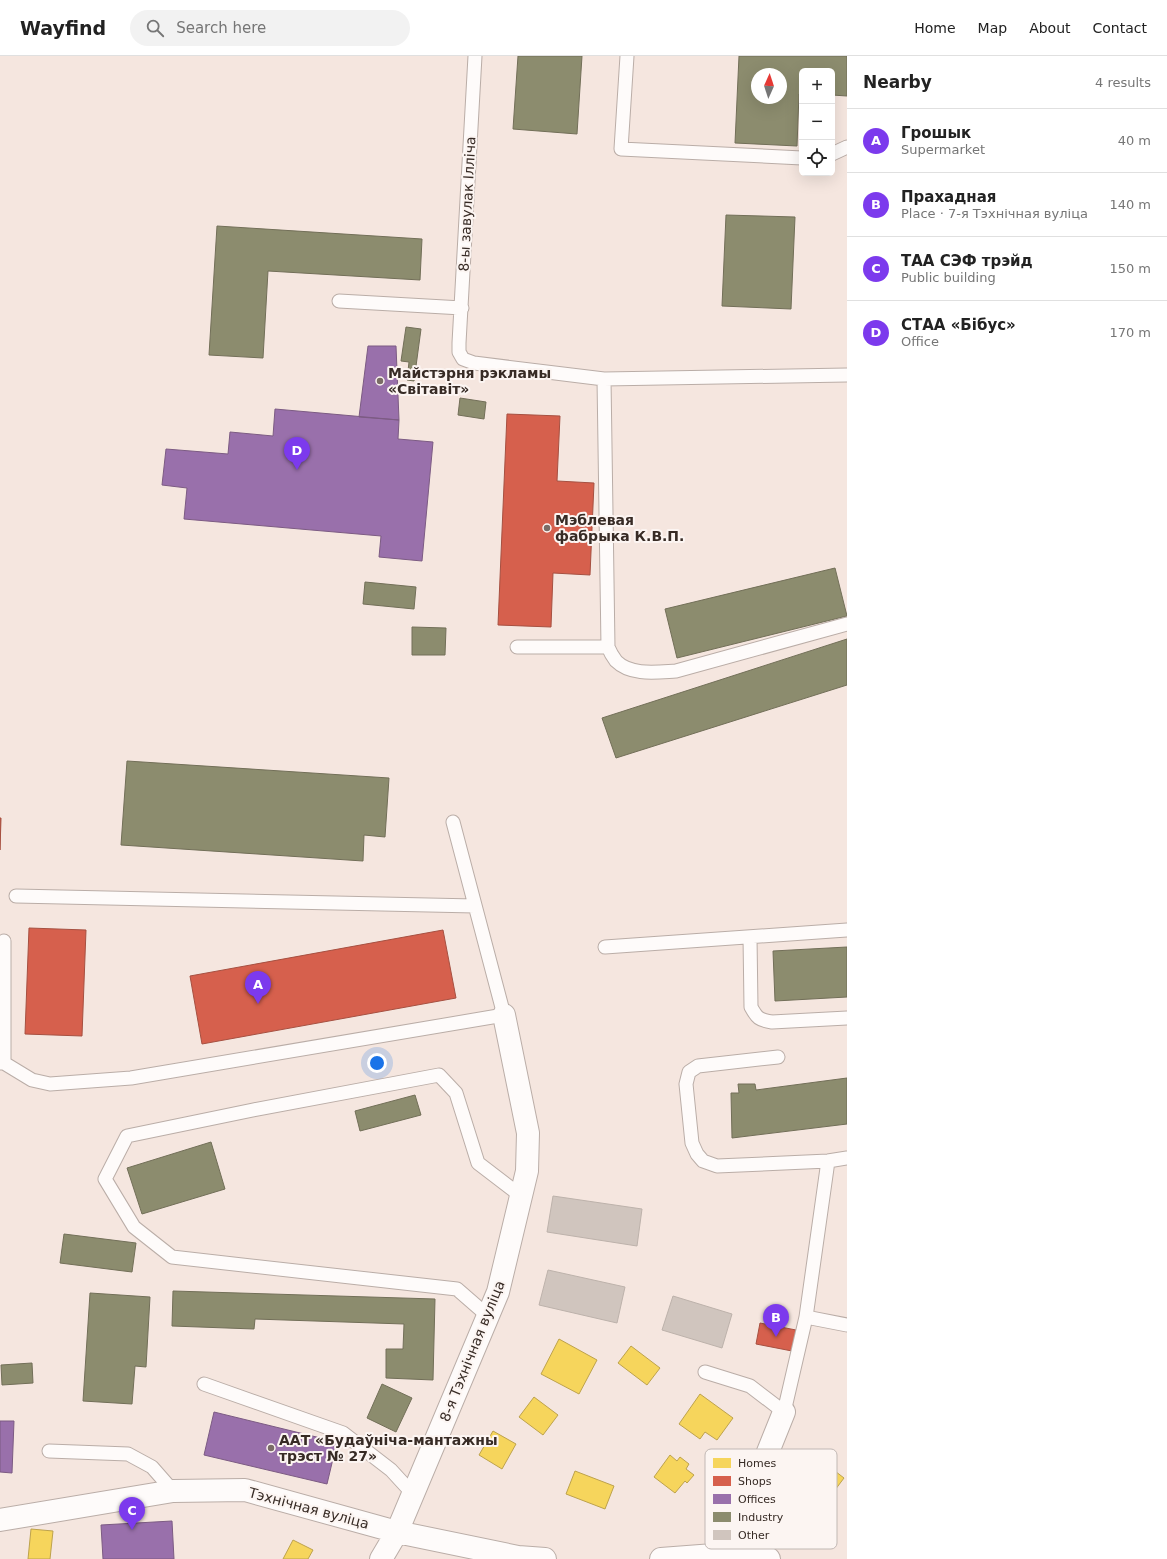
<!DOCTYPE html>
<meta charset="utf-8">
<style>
:root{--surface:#fff;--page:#f2f2f2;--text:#222;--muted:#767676;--line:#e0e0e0;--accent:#7c3aed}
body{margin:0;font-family:"DejaVu Sans",sans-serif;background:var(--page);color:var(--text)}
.controls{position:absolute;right:12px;top:12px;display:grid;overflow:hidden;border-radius:6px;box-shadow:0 4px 16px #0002}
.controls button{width:36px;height:36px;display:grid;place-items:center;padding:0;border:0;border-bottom:1px solid var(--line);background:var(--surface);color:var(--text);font:20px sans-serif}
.compass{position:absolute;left:751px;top:12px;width:36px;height:36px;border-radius:50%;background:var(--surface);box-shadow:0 4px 16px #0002;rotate:3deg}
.you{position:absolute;left:377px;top:1007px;width:14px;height:14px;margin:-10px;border:3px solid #fff;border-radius:50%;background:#1a73e8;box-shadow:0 0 0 6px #1a73e833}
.badge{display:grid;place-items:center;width:26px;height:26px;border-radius:50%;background:var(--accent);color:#fff;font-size:13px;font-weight:700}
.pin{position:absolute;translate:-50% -33px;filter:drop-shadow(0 1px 2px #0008)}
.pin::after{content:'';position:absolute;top:21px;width:14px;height:12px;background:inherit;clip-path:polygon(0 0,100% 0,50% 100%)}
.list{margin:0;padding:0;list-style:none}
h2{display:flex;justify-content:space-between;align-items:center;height:52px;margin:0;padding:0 16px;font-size:17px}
h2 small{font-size:13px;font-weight:400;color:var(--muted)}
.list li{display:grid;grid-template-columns:26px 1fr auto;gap:12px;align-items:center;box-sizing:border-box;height:64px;padding:0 16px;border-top:1px solid var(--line)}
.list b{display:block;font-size:15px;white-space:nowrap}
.list p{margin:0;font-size:13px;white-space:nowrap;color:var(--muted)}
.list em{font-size:13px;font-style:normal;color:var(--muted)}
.icon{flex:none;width:22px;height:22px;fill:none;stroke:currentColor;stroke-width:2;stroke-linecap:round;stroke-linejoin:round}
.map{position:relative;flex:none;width:847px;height:1503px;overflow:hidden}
header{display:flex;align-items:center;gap:24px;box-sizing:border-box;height:56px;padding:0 20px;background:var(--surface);border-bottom:1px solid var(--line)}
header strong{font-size:19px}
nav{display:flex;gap:22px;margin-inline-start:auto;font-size:14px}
.search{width:280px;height:36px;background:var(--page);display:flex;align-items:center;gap:10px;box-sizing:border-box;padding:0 14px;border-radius:22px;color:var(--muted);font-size:15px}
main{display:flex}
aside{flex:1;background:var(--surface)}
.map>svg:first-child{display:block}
.homes{fill:#f6d55c;stroke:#bda24c}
.shops{fill:#d6604d;stroke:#a65041}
.offices{fill:#9970ab;stroke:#7c5b83}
.industry{fill:#8c8c6e;stroke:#726f58;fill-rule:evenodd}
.building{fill:#d0c5be;stroke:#bdb2ab}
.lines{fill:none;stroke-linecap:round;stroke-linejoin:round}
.service-casing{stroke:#baada7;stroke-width:15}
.minor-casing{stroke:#baada7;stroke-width:24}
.service{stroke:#fefbfa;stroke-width:13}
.minor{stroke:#fefbfa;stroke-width:22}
.poi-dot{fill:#7a6c66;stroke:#fcf5f2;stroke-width:1.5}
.labels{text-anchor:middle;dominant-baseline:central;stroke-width:4;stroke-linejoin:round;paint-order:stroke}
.street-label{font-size:14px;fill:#372b25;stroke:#fcf5f2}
.poi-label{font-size:14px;font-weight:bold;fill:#372b25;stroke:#fcf5f2;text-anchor:start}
.key{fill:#fcf5f2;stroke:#c1b8b4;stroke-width:1}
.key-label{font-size:11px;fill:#372b25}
</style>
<header>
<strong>Wayfind</strong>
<div class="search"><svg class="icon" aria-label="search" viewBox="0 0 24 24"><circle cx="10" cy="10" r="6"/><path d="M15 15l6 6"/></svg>Search here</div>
<nav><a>Home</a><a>Map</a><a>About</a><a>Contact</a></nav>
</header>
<main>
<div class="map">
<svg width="847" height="1503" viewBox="0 0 847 1503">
<rect width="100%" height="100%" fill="#f5e6df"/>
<path class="homes" d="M559 1283 597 1304 579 1338 541 1318Z
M631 1290 660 1312 647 1329 618 1307Z
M700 1338 733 1362 717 1384 705 1376 700 1383 679 1368Z
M534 1341 558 1359 543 1379 519 1361Z
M493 1375 516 1388 502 1413 479 1399Z
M670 1399 677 1405 680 1401 689 1408 686 1413 694 1419 687 1427 685 1425 675 1437 654 1421Z
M818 1402 844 1422 817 1458 790 1439Z
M575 1415 614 1430 605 1453 566 1438Z
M31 1473 53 1475 50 1503H28Z
M293 1484 313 1494 308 1503H283Z"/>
<path class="shops" d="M507 358 560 360 557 425 594 427 590 519 553 517 551 571 498 569Z
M0 762H1L0 794Z
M29 872 86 874 82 980 25 978Z
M443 874 456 942 202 988 190 920Z
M760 1267 796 1274 792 1295 756 1288Z"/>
<path class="offices" d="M368 290H396L399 364 359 361Z
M275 353 399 364 398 383 433 386 422 505 379 501 381 480 184 463 187 432 162 429 166 393 228 398 230 376 273 380Z
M214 1356 337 1386 327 1428 204 1399Z
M0 1365H14L12 1417 0 1416Z
M172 1465 174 1503H103L101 1469Z"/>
<path class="industry" d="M518 0H582L577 78 513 73Z
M739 0H847V40L832 39V15H802V38H799L797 90 735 87ZM757 18H781V42H757Z
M726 159 795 161 791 253 722 250Z
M217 170 422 183 420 224 268 215 263 302 209 299Z
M406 271 421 273 414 325 407 324 409 306 401 305Z
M460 342 486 346 484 363 458 359Z
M835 512 847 560 677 602 665 553Z
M365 526 416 531 414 553 363 548Z
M412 571 446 572 445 599H412Z
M847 583V629L616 702 602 662Z
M127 705 389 722 385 781 364 779 363 805 121 789Z
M847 891V941L775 945 773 895Z
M847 1022V1068L732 1082 731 1037H739L738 1028H755L756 1034Z
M415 1039 421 1059 360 1075 355 1055Z
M211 1086 225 1133 142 1158 127 1112Z
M64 1178 136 1187 132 1216 60 1207Z
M173 1235 435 1243 433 1324 386 1322V1293H403L404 1268 255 1263 254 1273 172 1270Z
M90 1237 150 1241 146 1311 135 1310 132 1348 83 1345Z
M32 1307 33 1327 2 1329 1 1309Z
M382 1328 412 1342 396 1376 367 1362Z"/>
<path class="building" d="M553 1140 642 1153 637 1190 547 1176Z
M548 1214 625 1231 617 1267 539 1249Z
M673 1240 732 1258 722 1292 662 1274Z"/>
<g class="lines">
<g class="service-casing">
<path id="service" d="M475 0 459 287V296L463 303 474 307 604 323 847 319
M627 0 621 93 802 102
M832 98 847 91
M339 245 462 252
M604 323 608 591C610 596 613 601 616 605 631 620 657 616 676 615L847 568
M517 591H608
M16 840 475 850
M750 881 751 951C757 962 759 964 772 966L847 962
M605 891 847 874
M778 1001 698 1010 689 1016 686 1028 692 1087 697 1098 703 1105 717 1110 828 1105 847 1102
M0 1007H4L32 1024 50 1028 131 1022 504 959 453 766
M4 1007V885
M488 1260 457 1233 172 1201 134 1171 105 1123 127 1080 253 1054 439 1019 456 1037 478 1107 521 1140
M806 1261 847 1269
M705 1316 750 1330 784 1356 806 1261 828 1105
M204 1328 343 1377 391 1414 413 1438
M49 1395 128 1398 152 1411 173 1435"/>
</g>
<g class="minor-casing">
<path id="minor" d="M0 1464 173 1435 245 1434 397 1476 518 1501 545 1503
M381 1503 397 1476 498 1236 527 1115 528 1077 504 959
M661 1503 727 1498 769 1503
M724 1503 727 1498 784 1356"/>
</g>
<use href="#service" class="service"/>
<use href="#minor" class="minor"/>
</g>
<g class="poi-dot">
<circle cx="380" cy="325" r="4"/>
<circle cx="547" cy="472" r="4"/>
<circle cx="271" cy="1392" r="4"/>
</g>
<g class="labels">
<g class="street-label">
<text transform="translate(467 148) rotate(-87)">8-ы завулак Ілліча</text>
<text transform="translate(472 1295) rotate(-68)">8-я Тэхнічная вуліца</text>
<text transform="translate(309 1452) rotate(15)">Тэхнічная вуліца</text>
</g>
<g class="poi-label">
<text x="388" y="317">Майстэрня рэкламы<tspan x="388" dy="16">«Світавіт»</tspan></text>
<text x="555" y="464">Мэблевая<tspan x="555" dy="16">фабрыка К.В.П.</tspan></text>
<text x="279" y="1384">ААТ «Будаўніча-мантажны<tspan x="279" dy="16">трэст № 27»</tspan></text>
</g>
</g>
<rect x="705" y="1393" width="132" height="100" rx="6" class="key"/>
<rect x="713" y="1402" width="18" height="10" fill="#f6d55c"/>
<rect x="713" y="1420" width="18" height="10" fill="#d6604d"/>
<rect x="713" y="1438" width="18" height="10" fill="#9970ab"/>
<rect x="713" y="1456" width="18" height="10" fill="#8c8c6e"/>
<rect x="713" y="1474" width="18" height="10" fill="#d0c5be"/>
<g class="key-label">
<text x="738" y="1411">Homes</text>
<text x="738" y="1429">Shops</text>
<text x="738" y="1447">Offices</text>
<text x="738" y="1465">Industry</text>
<text x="738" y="1483">Other</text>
</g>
</svg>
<div class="controls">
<button>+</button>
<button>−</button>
<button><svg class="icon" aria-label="locate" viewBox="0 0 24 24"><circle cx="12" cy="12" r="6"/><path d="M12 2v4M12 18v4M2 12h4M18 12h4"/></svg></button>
</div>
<svg class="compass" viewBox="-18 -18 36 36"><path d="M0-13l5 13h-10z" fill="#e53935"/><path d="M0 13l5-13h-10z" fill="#767676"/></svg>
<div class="you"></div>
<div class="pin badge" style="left:258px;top:948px">A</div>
<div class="pin badge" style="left:776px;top:1281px">B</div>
<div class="pin badge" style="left:132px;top:1474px">C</div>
<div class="pin badge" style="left:297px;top:414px">D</div>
</div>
<aside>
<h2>Nearby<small>4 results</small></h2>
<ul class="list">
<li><span class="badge">A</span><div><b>Грошык</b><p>Supermarket</p></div><em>40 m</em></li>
<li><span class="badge">B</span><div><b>Прахадная</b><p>Place · 7-я Тэхнічная вуліца</p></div><em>140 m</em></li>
<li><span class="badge">C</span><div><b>ТАА СЭФ трэйд</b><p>Public building</p></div><em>150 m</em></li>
<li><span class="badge">D</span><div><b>СТАА «Бібус»</b><p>Office</p></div><em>170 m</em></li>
</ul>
</aside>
</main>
